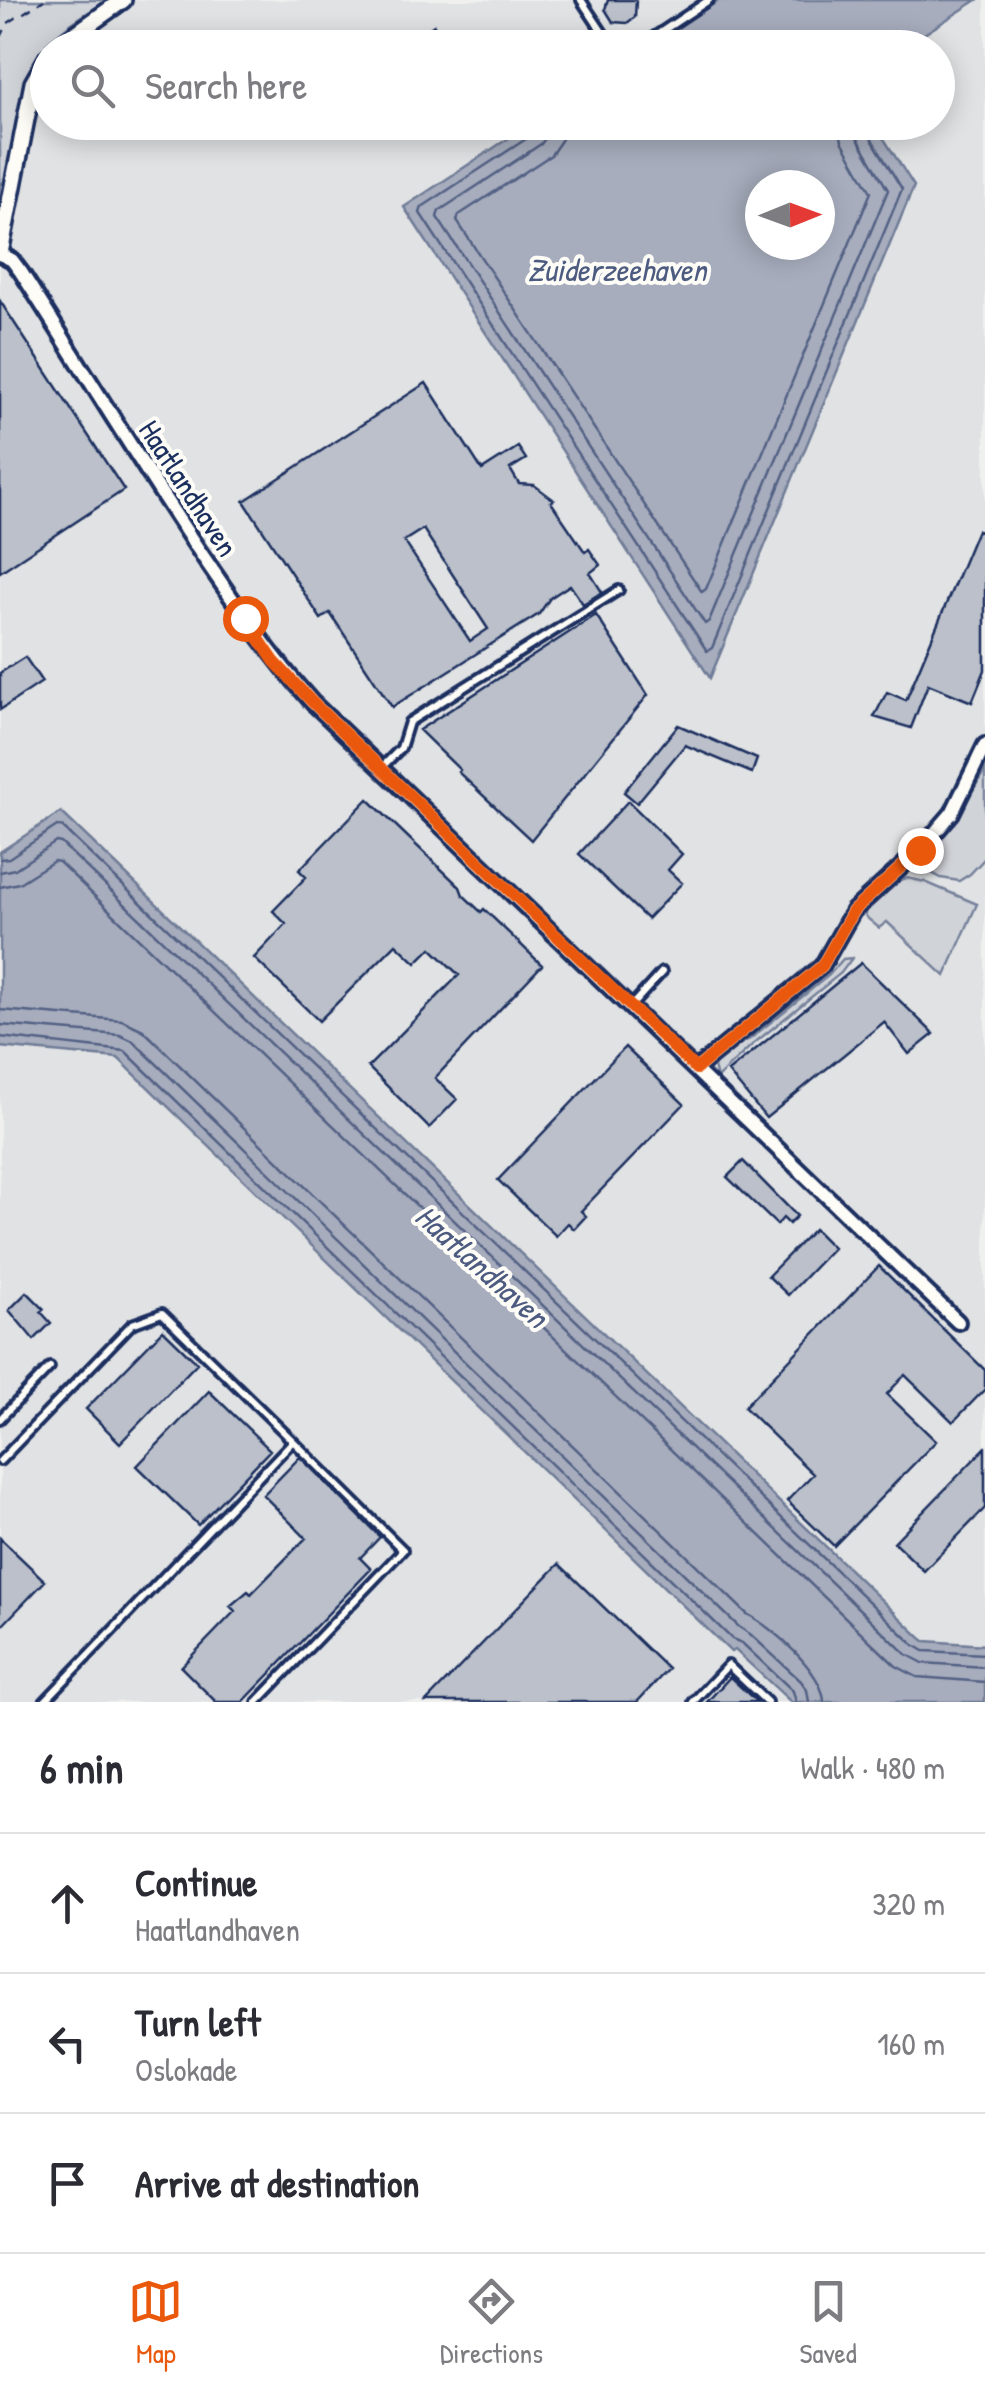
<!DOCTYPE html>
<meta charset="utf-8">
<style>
:root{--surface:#fff;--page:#f7f7f7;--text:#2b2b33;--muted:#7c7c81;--line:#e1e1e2;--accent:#ea580c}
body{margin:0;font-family:"Patrick Hand",sans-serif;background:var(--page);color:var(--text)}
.compass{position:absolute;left:745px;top:170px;width:90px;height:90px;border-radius:50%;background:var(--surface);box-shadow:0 5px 25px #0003;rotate:89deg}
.stop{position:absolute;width:30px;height:30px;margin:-22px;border:8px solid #ea580c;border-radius:50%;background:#fff}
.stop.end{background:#ea580c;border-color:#fff;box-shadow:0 2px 10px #0008}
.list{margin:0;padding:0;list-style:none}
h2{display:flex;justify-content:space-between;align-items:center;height:130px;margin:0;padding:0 40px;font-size:42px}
h2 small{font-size:32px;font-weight:400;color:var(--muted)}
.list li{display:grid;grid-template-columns:65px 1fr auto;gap:30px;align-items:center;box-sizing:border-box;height:140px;padding:0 40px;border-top:2px solid var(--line)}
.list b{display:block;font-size:38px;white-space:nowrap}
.list p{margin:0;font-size:32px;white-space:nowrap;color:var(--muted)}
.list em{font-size:32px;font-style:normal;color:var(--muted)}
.icon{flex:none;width:55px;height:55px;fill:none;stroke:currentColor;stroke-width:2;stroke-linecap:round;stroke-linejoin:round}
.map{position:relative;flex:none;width:985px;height:1702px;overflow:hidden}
.search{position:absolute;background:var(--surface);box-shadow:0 5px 25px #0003;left:30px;right:30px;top:30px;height:110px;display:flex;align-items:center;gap:25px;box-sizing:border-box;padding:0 35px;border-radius:55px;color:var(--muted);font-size:38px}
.sheet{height:550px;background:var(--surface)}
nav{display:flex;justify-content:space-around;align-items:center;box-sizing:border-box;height:140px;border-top:2px solid var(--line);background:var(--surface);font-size:28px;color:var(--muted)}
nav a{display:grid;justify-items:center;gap:5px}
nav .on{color:var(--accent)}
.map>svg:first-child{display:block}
.built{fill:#e0e2e3;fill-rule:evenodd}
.green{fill:#d0d3d8;stroke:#76819b;stroke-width:2.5}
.water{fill:#a7adbd;stroke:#6f7b97;stroke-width:2.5;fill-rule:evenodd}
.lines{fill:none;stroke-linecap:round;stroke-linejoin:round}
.shore{stroke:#536184;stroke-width:2.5}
.building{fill:#bbc0ca;stroke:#1b2f5e;stroke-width:2.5;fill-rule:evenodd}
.service-casing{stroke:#1b2f5e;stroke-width:14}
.minor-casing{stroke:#1b2f5e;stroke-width:20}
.tertiary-casing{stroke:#1b2f5e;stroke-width:22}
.path{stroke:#1b2f5e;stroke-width:2.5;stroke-dasharray:10 8;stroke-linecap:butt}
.service{stroke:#fdfcf7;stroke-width:6}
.minor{stroke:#fdfcf7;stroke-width:12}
.tertiary{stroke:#fdfcf7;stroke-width:15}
.route{stroke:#ea580c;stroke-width:12}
.labels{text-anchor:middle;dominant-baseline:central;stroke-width:8;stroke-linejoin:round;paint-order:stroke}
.street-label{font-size:30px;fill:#1b2f5e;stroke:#fdfcf7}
.water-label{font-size:32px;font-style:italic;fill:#4c5b7f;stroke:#fdfcf7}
</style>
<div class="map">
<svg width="985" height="1702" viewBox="0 0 985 1702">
<rect width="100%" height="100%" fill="#f0f0ee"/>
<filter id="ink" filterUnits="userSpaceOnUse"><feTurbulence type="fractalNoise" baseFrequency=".01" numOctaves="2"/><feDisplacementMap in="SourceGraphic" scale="20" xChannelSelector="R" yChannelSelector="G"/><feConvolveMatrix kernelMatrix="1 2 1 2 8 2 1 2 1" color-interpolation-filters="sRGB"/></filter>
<g filter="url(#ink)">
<path class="built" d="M0 0H985V1658L940 1702H0ZM48 48H938V122H48ZM760 185H820V245H760Z"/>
<path class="green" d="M0 0H108C91 11 71 21 56 36 12 78 17 150 0 204Z
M985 770V858L970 874 959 881 941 878 921 867 922 860 950 829Z
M907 878 925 882 977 904 945 976 887 922 879 928 866 917 864 910 898 881Z
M852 958 841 973 752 1045 717 1078 714 1067C721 1053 736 1044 750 1039L829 975 843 959Z"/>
<path class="water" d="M719 0H977L904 47H647Z
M533 122 874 123 914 186 710 678 404 207ZM820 185V245H760V185Z
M61 812 921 1638 925 1641 985 1645V1702H791L735 1650 731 1652 118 1058 0 1047V852Z"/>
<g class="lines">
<path class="shore" d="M536 122 532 135 422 207 420 213 707 651 712 648 902 189 867 131 866 122
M549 122 548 134 541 144 439 211 437 217 705 624 709 621 888 190 857 137 853 122
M564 122 562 139 551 155 459 215 457 221 702 592 706 589 871 192 842 141 838 122
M0 859 9 858 57 826 62 827 914 1645 924 1651 985 1654
M0 872 15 869 56 842 61 843 906 1654 923 1663 985 1667
M0 887 19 883 54 861 59 862 896 1666 917 1677 985 1682
M0 1010 122 1020 143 1030 747 1614C772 1627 823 1672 824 1702
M0 1025 120 1035 133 1041 739 1627 750 1634 801 1681 807 1690 809 1702
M0 1037 125 1051 732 1639 742 1643 793 1691 796 1702"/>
</g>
<path class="building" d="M608 0H636L635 17 627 23 613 22 605 9Z
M434 25 449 48H401Z
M0 301 124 490 0 572Z
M426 383 482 470 518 447 526 459 510 469 519 484 534 485 554 500 551 502 585 552 589 549 600 565 590 573 602 592 583 604 570 585 550 598 539 614 392 707 330 613 321 619 244 501ZM423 529 488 629 470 641 404 541Z
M977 530 985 534V670L972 702 928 684 911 728 874 717 887 692 906 700Z
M596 615 648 695 531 840 458 772 460 770 419 730Z
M25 657 42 682 0 710V673Z
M678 725 757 759 752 773 685 745 637 803 624 792Z
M368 799 460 887 463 895 481 912 484 909 542 965 435 1078 457 1099 429 1128 368 1067 459 975 431 948 416 963 396 944 319 1021 254 958 286 924 273 911 306 877 299 870Z
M628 801 682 854 668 870 682 883 647 919 579 854Z
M861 963 934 1034 909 1054 884 1022 766 1118 728 1072Z
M625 1047 684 1104 581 1211 586 1216 574 1229 568 1223 556 1236 498 1180Z
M743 1161 797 1216 789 1224 783 1218 777 1225 727 1177Z
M814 1229 833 1248 788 1295 768 1276Z
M879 1266 985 1370V1389L953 1422 905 1375 887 1394 936 1441 834 1546 787 1501 813 1474 744 1407Z
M27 1292 44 1309 41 1312 51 1323 34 1340 9 1310Z
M163 1330 197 1363 120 1443 86 1409Z
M209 1391 270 1450 198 1525 137 1466Z
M985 1448V1508L924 1571 894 1542Z
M300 1457 380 1537 360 1558 371 1569 243 1702H216L181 1667 235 1611 230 1606 248 1591 251 1594 306 1538 263 1495Z
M0 1538 45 1581 0 1628Z
M559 1564 668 1669 637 1702H426Z
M730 1677 757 1702H707Z"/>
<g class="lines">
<g class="service-casing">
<path id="service" d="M581 0 613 48
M637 48 709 0
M381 768 401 748 409 722 619 590
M631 1006 662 972
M0 1419 50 1367
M0 1461 132 1324 162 1313 293 1441
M44 1702 293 1441 403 1550 257 1702
M693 1702 728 1665 767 1702"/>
</g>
<g class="minor-casing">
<path id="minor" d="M0 254 12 260 21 272C80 364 137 458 198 549 234 602 269 654 312 702L958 1322
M696 1069 822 966 853 911 920 850 952 813 985 745"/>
</g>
<g class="tertiary-casing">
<path id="tertiary" d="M56 48 123 0
M0 253 33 83 48 57"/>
</g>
<path class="path" d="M0 39 8 23 44 0"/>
<use href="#service" class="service"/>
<use href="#minor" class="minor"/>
<use href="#tertiary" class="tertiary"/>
</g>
</g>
<g class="lines" filter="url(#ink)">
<path class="route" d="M245 618 274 661 312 702 696 1069 822 966 853 911 920 850"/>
</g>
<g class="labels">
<g class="street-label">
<text transform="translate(189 488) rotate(57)">Haatlandhaven</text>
</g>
<g class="water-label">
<text x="617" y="269">Zuiderzeehaven</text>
<text transform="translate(482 1266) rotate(42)">Haatlandhaven</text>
</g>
</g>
</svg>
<svg class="compass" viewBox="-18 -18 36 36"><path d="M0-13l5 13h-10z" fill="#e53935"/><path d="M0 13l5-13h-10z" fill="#7c7c81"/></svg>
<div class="stop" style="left:245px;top:618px"></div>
<div class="stop end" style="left:920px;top:850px"></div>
<div class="search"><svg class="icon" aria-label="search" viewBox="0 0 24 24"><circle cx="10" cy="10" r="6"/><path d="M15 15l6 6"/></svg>Search here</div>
</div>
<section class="sheet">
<h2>6 min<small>Walk · 480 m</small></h2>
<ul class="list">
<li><svg class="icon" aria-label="ahead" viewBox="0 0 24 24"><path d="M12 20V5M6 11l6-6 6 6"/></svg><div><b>Continue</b><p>Haatlandhaven</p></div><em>320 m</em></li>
<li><svg class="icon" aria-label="left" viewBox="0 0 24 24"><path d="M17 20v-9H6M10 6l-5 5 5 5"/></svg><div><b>Turn left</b><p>Oslokade</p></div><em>160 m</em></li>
<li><svg class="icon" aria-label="arrive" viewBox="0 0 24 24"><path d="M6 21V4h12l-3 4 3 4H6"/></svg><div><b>Arrive at destination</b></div></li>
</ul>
</section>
<nav>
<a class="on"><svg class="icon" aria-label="map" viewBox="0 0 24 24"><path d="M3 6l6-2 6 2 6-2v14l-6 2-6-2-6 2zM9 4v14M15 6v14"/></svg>Map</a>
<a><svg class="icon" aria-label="directions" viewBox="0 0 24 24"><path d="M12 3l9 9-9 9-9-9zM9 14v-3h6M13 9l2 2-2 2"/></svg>Directions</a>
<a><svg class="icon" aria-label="saved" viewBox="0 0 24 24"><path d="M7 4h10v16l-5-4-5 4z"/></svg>Saved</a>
</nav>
